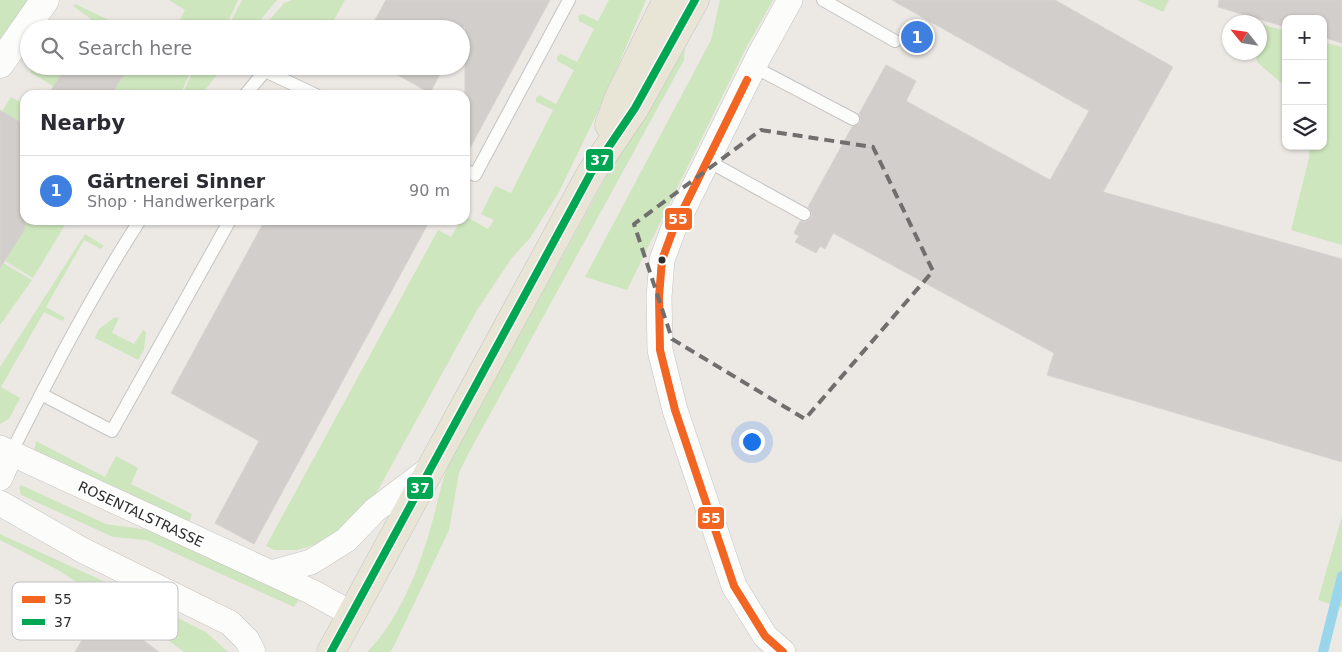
<!DOCTYPE html>
<meta charset="utf-8">
<style>
:root{--surface:#fff;--page:#f2f2f3;--text:#2b2b33;--muted:#7c7c81;--line:#e1e1e2;--accent:#706f6e}
body{margin:0;font-family:"DejaVu Sans",sans-serif;background:var(--page);color:var(--text)}
.controls{position:absolute;right:15px;top:15px;display:grid;overflow:hidden;border-radius:10px;box-shadow:0 1px 4px #0004}
.controls button{width:45px;height:45px;display:grid;place-items:center;padding:0;border:0;border-bottom:1px solid var(--line);background:var(--surface);color:var(--text);font:25px sans-serif}
.compass{position:absolute;left:1222px;top:15px;width:45px;height:45px;border-radius:50%;background:var(--surface);box-shadow:0 1px 4px #0004;rotate:300deg}
.you{position:absolute;left:751px;top:441px;width:18px;height:18px;margin:-12px;border:4px solid #fff;border-radius:50%;background:#1a73e8;box-shadow:0 0 0 8px #1a73e833}
.badge{display:grid;place-items:center;width:32px;height:32px;border-radius:50%;background:var(--accent);color:#fff;font-size:16px;font-weight:700}
.pin{position:absolute;translate:-50% -50%;border:2px solid #fff;box-shadow:0 1px 5px #0006}
.list{margin:0;padding:0;list-style:none}
h2{display:flex;justify-content:space-between;align-items:center;height:65px;margin:0;padding:0 20px;font-size:21px}
h2 small{font-size:16px;font-weight:400;color:var(--muted)}
.list li{display:grid;grid-template-columns:32px 1fr auto;gap:15px;align-items:center;box-sizing:border-box;height:70px;padding:0 20px;border-top:1px solid var(--line)}
.list b{display:block;font-size:19px;white-space:nowrap}
.list p{margin:0;font-size:16px;white-space:nowrap;color:var(--muted)}
.list em{font-size:16px;font-style:normal;color:var(--muted)}
.icon{flex:none;width:28px;height:28px;fill:none;stroke:currentColor;stroke-width:2;stroke-linecap:round;stroke-linejoin:round}
.map{position:relative;flex:none;width:1342px;height:652px;overflow:hidden}
.search{position:absolute;background:var(--surface);box-shadow:0 1px 4px #0004;left:20px;top:20px;width:450px;height:55px;display:flex;align-items:center;gap:12px;box-sizing:border-box;padding:0 18px;border-radius:28px;color:var(--muted);font-size:19px}
.panel{position:absolute;background:var(--surface);box-shadow:0 1px 4px #0004;left:20px;top:90px;width:450px;height:135px;border-radius:15px}
.map>svg:first-child{display:block}
.green{fill:#cee6be}
.lines{fill:none;stroke-linecap:round;stroke-linejoin:round}
.stream{stroke:#99d6ec;stroke-width:10}
.building{fill:#d1cecb;stroke:#d7d4d0}
.lane-casing{stroke:#c5c4c5;stroke-width:14}
.street-casing{stroke:#c5c4c5;stroke-width:26}
.secondary-casing{stroke:#c5c4c5;stroke-width:29}
.primary-casing{stroke:#c6c5c4;stroke-width:29}
.lane{stroke:#fcfcfb;stroke-width:12}
.street{stroke:#fcfcfb;stroke-width:25}
.secondary{stroke:#fcfcfb;stroke-width:28}
.primary{stroke:#e8e4d6;stroke-width:28}
.bus-1-casing{stroke:#fff;stroke-width:11}
.bus-2-casing{stroke:#fff;stroke-width:11}
.bus-1{stroke:#f26522;stroke-width:8}
.bus-2{stroke:#00a651;stroke-width:8}
.marked{fill:none;stroke:#706f6e;stroke-width:4;stroke-dasharray:10 6;stroke-linejoin:round}
.bus-dot{fill:#2e2e2e;stroke:#fff;stroke-width:2}
.labels{text-anchor:middle;dominant-baseline:central;stroke-width:4;stroke-linejoin:round;paint-order:stroke}
.street-label{font-size:14px;fill:#2e2e2e;stroke:#fff}
.key{fill:#fff;stroke:#c0c0c0;stroke-width:1}
.key-label{font-size:14px;fill:#2e2e2e}
.line-badge{stroke:#fff;stroke-width:2}
.badge-label{font-size:14px;text-anchor:middle;font-weight:bold;fill:#fff}
</style>
<div class="map">
<svg width="1342" height="652" viewBox="0 0 1342 652">
<rect width="100%" height="100%" fill="#ece8e4"/>
<path class="green" d="M0 0H32L0 44Z
M169 0H238L225 29H175L185 10Z
M242 0H277L253 29H227Z
M292 0H345L329 29H287L271 20 265 29H262L284 3Z
M609 0H646L602 103 559 192 530 238 511 259 476 312 372 501 330 540 297 550H274L266 546 438 230 451 237 461 220H465V216L488 229 494 220 481 214 495 186 511 193 553 110 536 102V98L539 95 556 104 574 70 557 61V57L561 54 577 62 594 29 579 21 578 16 582 14 598 21Z
M720 0H773L745 50 627 290 585 277 711 40Z
M1137 0H1169L1163 12Z
M75 4 128 29H85L91 19 73 6Z
M1260 24 1286 31V87L1257 62 1256 53 1260 52Z
M1323 42 1342 47V245L1291 230 1309 158V146H1323Z
M677 48H685L684 60 466 458 459 473 449 530 393 648 390 652H367C398 622 420 567 431 526 438 503 441 480 451 459Z
M34 66H193L180 95H59L56 88 30 72Z
M195 66H224L201 95H182Z
M11 97 25 105V220H68L33 278 0 258V115Z
M85 234 104 246 101 249 84 240 46 307 65 318 62 321 44 312 1 387 20 398 9 419 0 424V367Z
M0 261 32 280 0 325Z
M115 317 119 318 112 333 134 344 143 330 146 332 144 350 138 360 95 338 99 329Z
M36 441 105 477 116 456 138 468 131 484 192 514 189 522 34 452Z
M21 485 106 524 156 531 300 598 294 607 146 540 113 537 21 495 19 487Z
M1342 516V608L1318 600Z
M0 534 101 580 206 632 228 652H184L107 595 104 600 58 570 0 540Z"/>
<g class="lines">
<path class="stream" d="M1323 652 1342 576"/>
</g>
<path class="building" d="M386 0H550L465 157V26L461 34V29H370Z
M892 0H1055L1173 67 1103 192 1342 259V462L1047 375 1054 353 833 233 825 249 820 246 816 253 795 242 799 236 794 233 800 221 805 222 811 218 812 213 808 207 852 127 860 123 859 114 886 65 916 81 906 101 1050 180 1089 111Z
M1219 0H1342V43L1323 37V19H1286V27L1218 7Z
M67 66H129L111 95H48Z
M382 66H444L430 93Z
M0 110 25 125V229L0 268Z
M265 220H430L254 544 215 523 259 441 171 393Z
M100 608 159 652H75Z"/>
<g class="lines">
<g class="lane-casing">
<path id="lane" d="M823 0 895 41
M754 67 853 119
M245 95 265 71 316 95
M708 161 804 214
M465 170 475 175 569 0
M41 394 112 431 230 220
M11 453C51 374 92 294 140 220"/>
</g>
<g class="street-casing">
<path id="street" d="M0 448 271 573 311 562 346 540 375 510 431 468
M0 478 11 453
M0 503 82 550 230 623 247 640 253 652
M271 573 312 592 352 614
M783 652 765 636 734 586 675 410 660 350 659 297 662 260 673 230 759 56 790 0"/>
</g>
<g class="secondary-casing">
<path id="secondary" d="M0 64 45 0"/>
</g>
<g class="primary-casing">
<path id="primary" d="M609 125 619 97 667 0
M331 652 591 173 635 108 695 0"/>
</g>
<use href="#lane" class="lane"/>
<use href="#street" class="street"/>
<use href="#secondary" class="secondary"/>
<use href="#primary" class="primary"/>
<g class="bus-1-casing">
<path id="bus-1" d="M747 80 673 230 662 260 659 297 660 350 675 410 734 586 765 636 783 652"/>
</g>
<g class="bus-2-casing">
<path id="bus-2" d="M331 652 591 173 635 108 695 0"/>
</g>
<use href="#bus-1" class="bus-1"/>
<use href="#bus-2" class="bus-2"/>
</g>
<path class="marked" d="M761 130 873 147 933 271 805 419 672 339 634 224Z"/>
<circle class="bus-dot" cx="662" cy="260" r="4.5"/>
<g class="labels">
<g class="street-label">
<text transform="translate(141 514) rotate(25)">ROSENTALSTRASSE</text>
</g>
</g>
<rect x="12" y="582" width="166" height="58" rx="8" class="key"/>
<rect x="22" y="596" width="23" height="7" fill="#f26522"/>
<rect x="22" y="619" width="23" height="6" fill="#00a651"/>
<g class="key-label">
<text x="54" y="604">55</text>
<text x="54" y="627">37</text>
</g>
<g class="line-badge">
<rect x="585" y="148" width="29" height="24" rx="5" fill="#00a651"/>
<rect x="664" y="207" width="29" height="24" rx="5" fill="#f26522"/>
<rect x="406" y="476" width="28" height="24" rx="5" fill="#00a651"/>
<rect x="697" y="506" width="28" height="24" rx="5" fill="#f26522"/>
</g>
<g class="badge-label">
<text x="600" y="165">37</text>
<text x="678" y="224">55</text>
<text x="420" y="493">37</text>
<text x="711" y="523">55</text>
</g>
</svg>
<div class="controls">
<button>+</button>
<button>−</button>
<button><svg class="icon" aria-label="layers" viewBox="0 0 24 24"><path d="M12 4l9 5-9 5-9-5zM3 14l9 5 9-5"/></svg></button>
</div>
<svg class="compass" viewBox="-18 -18 36 36"><path d="M0-13l5 13h-10z" fill="#e53935"/><path d="M0 13l5-13h-10z" fill="#7c7c81"/></svg>
<div class="you"></div>
<div class="pin badge" style="left:917px;top:37px;background:#3f7fe0">1</div>
<div class="search"><svg class="icon" aria-label="search" viewBox="0 0 24 24"><circle cx="10" cy="10" r="6"/><path d="M15 15l6 6"/></svg>Search here</div>
<section class="panel">
<h2>Nearby<small></small></h2>
<ul class="list">
<li><span class="badge" style="background:#3f7fe0">1</span><div><b>Gärtnerei Sinner</b><p>Shop · Handwerkerpark</p></div><em>90 m</em></li>
</ul>
</section>
</div>
